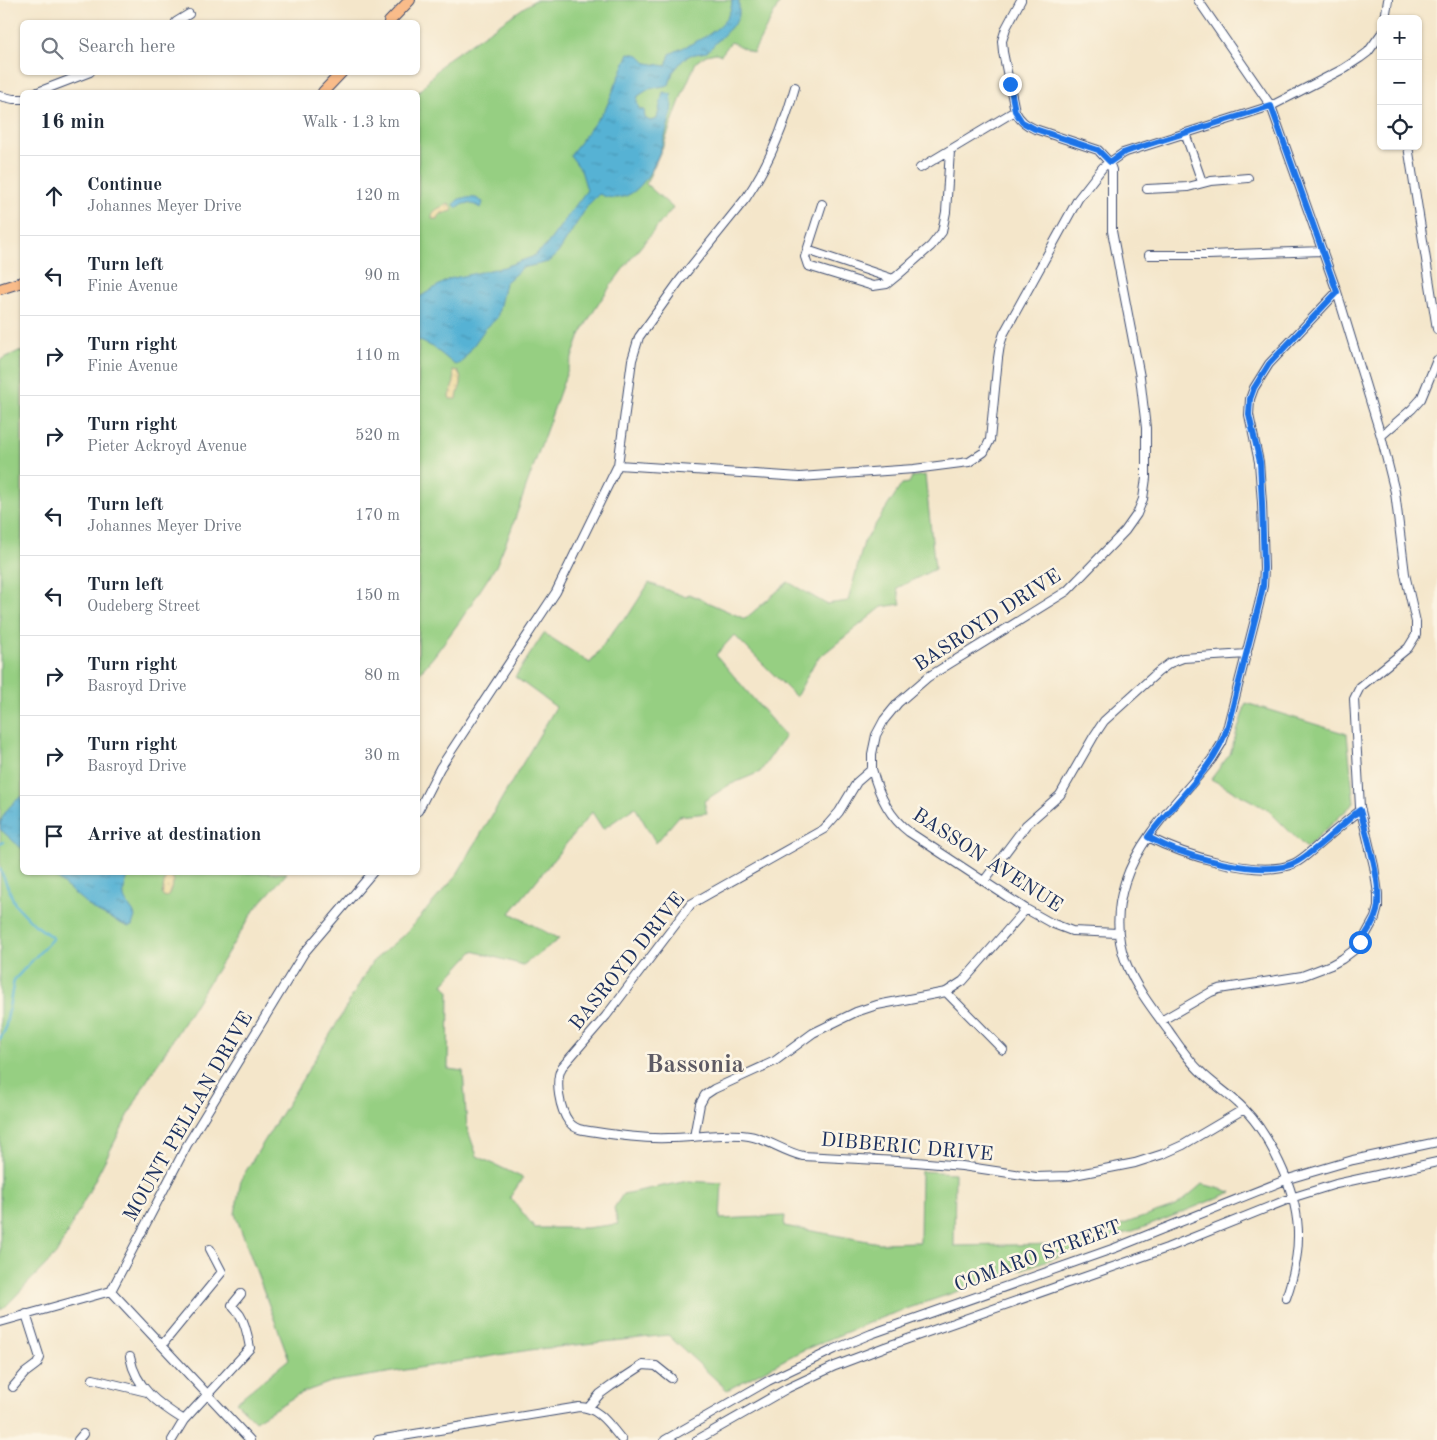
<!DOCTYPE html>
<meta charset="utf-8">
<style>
:root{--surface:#fff;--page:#f6f6f7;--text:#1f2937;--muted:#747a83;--line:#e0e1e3}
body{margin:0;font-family:"Old Standard TT",serif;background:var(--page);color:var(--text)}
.controls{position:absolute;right:15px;top:15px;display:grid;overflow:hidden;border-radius:8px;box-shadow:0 1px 4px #0004}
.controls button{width:45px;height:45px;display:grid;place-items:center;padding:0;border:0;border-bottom:1px solid var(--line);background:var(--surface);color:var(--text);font:25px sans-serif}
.stop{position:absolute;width:15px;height:15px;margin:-11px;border:4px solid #1a73e8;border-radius:50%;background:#fff}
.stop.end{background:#1a73e8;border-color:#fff;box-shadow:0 1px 5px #0008}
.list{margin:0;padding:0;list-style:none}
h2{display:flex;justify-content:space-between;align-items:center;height:65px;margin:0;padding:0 20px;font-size:21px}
h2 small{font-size:16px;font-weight:400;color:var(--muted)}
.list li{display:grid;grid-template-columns:32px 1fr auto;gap:15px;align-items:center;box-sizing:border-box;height:80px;padding:0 20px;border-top:1px solid var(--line)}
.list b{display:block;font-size:19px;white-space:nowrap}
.list p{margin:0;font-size:16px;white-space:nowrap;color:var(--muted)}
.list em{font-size:16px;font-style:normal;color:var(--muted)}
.icon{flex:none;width:28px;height:28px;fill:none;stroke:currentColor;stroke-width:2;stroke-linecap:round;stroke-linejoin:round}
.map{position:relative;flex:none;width:1437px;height:1440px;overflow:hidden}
.search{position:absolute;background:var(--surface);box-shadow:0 1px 4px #0004;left:20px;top:20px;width:400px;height:55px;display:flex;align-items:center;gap:12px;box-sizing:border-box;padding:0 18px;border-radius:8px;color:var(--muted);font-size:19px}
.panel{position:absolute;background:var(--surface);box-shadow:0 1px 4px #0004;left:20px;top:90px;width:400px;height:785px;border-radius:8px}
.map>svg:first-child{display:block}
.green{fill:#96cf82;stroke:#587f70}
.sand{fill:url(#sand-dots);stroke:#84847e}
.water{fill:url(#water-ripples);stroke:#387099}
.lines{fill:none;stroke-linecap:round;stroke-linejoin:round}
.stream{stroke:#56b2d4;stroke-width:2.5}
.minor-casing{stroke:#3c4a6e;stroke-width:10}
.major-casing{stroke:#3c4a6e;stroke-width:12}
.minor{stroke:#fff;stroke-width:8}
.major{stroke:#f9bc8a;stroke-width:10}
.route{stroke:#1a73e8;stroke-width:6}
.labels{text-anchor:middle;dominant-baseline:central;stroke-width:5;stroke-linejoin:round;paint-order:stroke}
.street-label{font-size:20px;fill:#1b2f5e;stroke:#fcf5e5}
.district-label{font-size:25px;font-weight:bold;fill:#5d5a64;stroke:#fcf5e5}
</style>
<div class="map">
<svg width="1437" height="1440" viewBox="0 0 1437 1440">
<defs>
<pattern id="sand-dots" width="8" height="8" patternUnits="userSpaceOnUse" patternTransform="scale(1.25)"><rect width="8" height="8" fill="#eeda9e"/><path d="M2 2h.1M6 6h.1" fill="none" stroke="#ccbb8a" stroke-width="1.8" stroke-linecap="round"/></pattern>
<pattern id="water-ripples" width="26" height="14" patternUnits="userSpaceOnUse" patternTransform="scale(1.25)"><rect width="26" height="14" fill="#56b2d4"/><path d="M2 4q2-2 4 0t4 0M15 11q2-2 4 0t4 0" fill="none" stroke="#4691af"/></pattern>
</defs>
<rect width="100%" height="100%" fill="#fcf5e5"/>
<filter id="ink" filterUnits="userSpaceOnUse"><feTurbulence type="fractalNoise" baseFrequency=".02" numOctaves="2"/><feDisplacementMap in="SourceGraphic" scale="10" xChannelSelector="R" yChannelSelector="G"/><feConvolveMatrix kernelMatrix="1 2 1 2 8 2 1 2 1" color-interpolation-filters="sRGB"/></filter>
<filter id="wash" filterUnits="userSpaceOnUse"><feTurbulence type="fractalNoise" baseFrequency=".0096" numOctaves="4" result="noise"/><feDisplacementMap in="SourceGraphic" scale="20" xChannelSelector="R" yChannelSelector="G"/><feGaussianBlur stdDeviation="1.12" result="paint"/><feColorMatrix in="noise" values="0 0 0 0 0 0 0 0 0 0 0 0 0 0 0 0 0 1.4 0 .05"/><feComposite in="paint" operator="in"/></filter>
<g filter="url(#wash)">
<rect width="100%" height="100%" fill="#f4e6ca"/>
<path class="green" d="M535 0H781L753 53 731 42 721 55 716 53 706 55 696 62 682 95 664 144 646 184 673 208C639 248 605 288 580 335L511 530 496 566 460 621 434 656 418 675V93L445 61Z
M19 351 22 352V872L287 873 255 909 143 1087 57 1253 4 1308 0 1310V360Z
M925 475 935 569 897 588 901 604 882 607 816 660 796 697 734 635 716 655 785 736 760 772 729 785 704 801 707 813 679 816 656 843 635 807 603 829 592 812 510 913 559 939 523 965 473 951 443 984 449 992 448 1069 463 1071 467 1128 477 1156 523 1178 510 1197 535 1228H586L618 1224 614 1208 623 1194 688 1181 722 1183 720 1219 785 1216 784 1226 879 1243 920 1242 921 1171 955 1173 954 1246 1064 1244 1176 1206 1202 1184 1232 1192 1153 1224 883 1317 801 1351 727 1390 668 1335 530 1350 331 1382 299 1394 255 1421 236 1402 289 1359 235 1214 241 1179 334 1028 372 962 407 932 456 876 556 707 515 677 544 633 590 663 620 622 628 616 649 583 686 597 689 594 745 619 788 582 826 604 848 601 864 542 902 484 909 483 912 477Z
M1246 703 1347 734 1354 803 1306 848 1268 810 1211 779 1230 754Z"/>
<path class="sand" d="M449 204 453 208 452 211 441 214 437 219H432C431 209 442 207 449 204Z
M453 370 458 371C465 385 458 387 457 399H450L449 396 454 382Z
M168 877 173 878 174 881 168 896 166 897 162 895 165 878Z"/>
<path class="water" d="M732 0H739V15L736 22 707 52 690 55 683 60 673 72 669 85 649 89 638 96 637 102 639 109 644 110 645 118 650 121 657 119 663 92 671 94C674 111 669 120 665 136 656 165 637 212 599 194L588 205 558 253 548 262 522 268 505 283 497 318 485 329 461 363 455 365 433 347 418 340V298L449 279 504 267 532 257 545 247 587 190 581 170 570 155 606 108 629 53 639 55 647 63 666 66 670 54C693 42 732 30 732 0Z
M476 198 483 202 482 206 480 208C473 203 464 201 457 208L454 205C457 196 468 198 476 198Z
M22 796V849L0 829C0 815 11 804 22 796Z
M50 873H129C127 881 120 893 126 902 129 907 133 910 135 916L132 926 129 927 124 925 94 910Z"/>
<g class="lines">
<path class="stream" d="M0 844 3 842
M0 869 15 904 34 924 53 938 14 980 5 1030 0 1039"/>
</g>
</g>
<g filter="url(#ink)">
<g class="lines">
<g class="minor-casing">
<path id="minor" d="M1021 0 1006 28 1002 41 1003 52 1015 111C1020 121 1026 125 1035 129L1098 150 1109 162 1112 170V231L1140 377 1146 428V478L1143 499 1137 514 1125 531 1067 591 928 677 898 703 884 720 876 735 872 754V769L857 782 839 812 824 829 691 904 606 1016 562 1067C554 1081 560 1110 569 1122 573 1127 577 1129 583 1130 611 1134 639 1139 668 1138 692 1138 726 1132 749 1136 768 1139 784 1152 803 1156L916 1162 962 1166 1036 1177 1069 1176 1135 1163 1163 1154 1183 1145 1244 1109
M1385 19 1388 0
M176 22 189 14
M38 92 90 72
M0 96 13 99H22
M1185 133 1202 182
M1408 146 1437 329
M920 168 1015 111
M1147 189 1188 187 1211 181 1248 178
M822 204 805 257 808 266 873 286 887 284 898 275 931 246 942 232 946 212 950 151
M807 250 893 279
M1149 255H1208L1323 251
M1381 436 1412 409 1421 399 1437 360
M618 465 800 477 914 469 969 462 984 452 990 440 998 358 1000 345 1004 333 1078 199 1103 167 1123 153 1271 106 1343 69 1360 58 1368 52 1381 34
M872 769C878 793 889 817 909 832L1026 909 1051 923 1072 931 1118 933
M418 811 440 768 556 592 618 465 632 360 639 337 680 280 746 198C769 164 784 127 795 87
M1148 837C1181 854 1260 880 1295 863 1303 859 1310 852 1316 847 1331 834 1345 822 1361 810
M984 881 1026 825 1060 795 1094 736 1104 721 1158 672 1170 663 1183 658 1247 654
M946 992 1003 1050
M1161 1021 1211 992 1219 989 1302 976 1331 965 1342 959 1354 950 1365 936 1375 918 1378 907V894L1374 866 1360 807 1354 699 1360 687 1408 648 1416 635V622L1405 574 1395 492 1381 436 1337 292 1271 106 1198 0
M694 1137 700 1104 705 1095 714 1089 775 1061 813 1033 856 1012 877 1005 946 992 963 981 1026 909
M111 1291 250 1440
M1286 1298C1304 1247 1302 1210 1279 1162 1270 1143 1259 1124 1244 1109 1231 1095 1214 1085 1201 1072 1188 1060 1178 1044 1168 1030 1132 982 1105 945 1125 882 1141 833 1182 798 1212 759L1222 743 1228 725 1259 604 1263 586 1264 568 1262 503 1259 462 1249 415 1250 399 1254 388 1269 364 1337 292
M0 1322 111 1291 187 1145 304 953 373 872
M162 1345 222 1272 210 1249
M130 1357C136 1388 158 1404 184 1420
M93 1379 147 1392
M13 1387 25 1373 37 1364 40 1358 26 1314
M588 1408 600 1394 611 1386 643 1365 656 1366 671 1378
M78 1440 83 1434
M172 1440 184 1420 250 1348C248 1337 246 1324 240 1315 237 1311 234 1309 232 1305L241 1294
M378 1440 579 1407C599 1407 610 1426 622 1440
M665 1440 768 1381 835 1349 871 1334 1115 1248 1288 1179 1353 1160 1437 1142
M697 1440 788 1388 835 1366 885 1347 1167 1248 1294 1197 1336 1184 1437 1162"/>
</g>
<g class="major-casing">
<path id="major" d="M389 22 410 0
M323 92 342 72
M0 289 22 282"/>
</g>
<use href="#minor" class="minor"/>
<use href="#major" class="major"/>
</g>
</g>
<g class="lines" filter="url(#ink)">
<path class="route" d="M1010 84 1015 111 1022 122 1035 129 1098 150 1110 162 1123 153 1134 149 1271 106 1337 292 1269 364 1254 388 1250 399 1249 415 1260 462 1262 503 1264 568 1263 586 1259 604 1228 725C1216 768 1174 801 1148 837 1158 842 1168 848 1179 851 1206 861 1273 878 1298 861 1321 847 1339 826 1360 810 1367 837 1383 885 1377 911 1374 923 1367 933 1360 942"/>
</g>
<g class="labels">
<g class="street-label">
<text transform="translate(988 621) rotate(-33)">BASROYD DRIVE</text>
<text transform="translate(987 861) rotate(33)">BASSON AVENUE</text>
<text transform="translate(628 962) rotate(-51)">BASROYD DRIVE</text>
<text transform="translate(189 1117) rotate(-60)">MOUNT PELLAN DRIVE</text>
<text transform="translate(907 1148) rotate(5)">DIBBERIC DRIVE</text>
<text transform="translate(1038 1257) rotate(-20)">COMARO STREET</text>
</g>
<g class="district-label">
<text x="695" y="1065">Bassonia</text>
</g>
</g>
</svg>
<div class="controls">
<button>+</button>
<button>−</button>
<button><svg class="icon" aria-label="locate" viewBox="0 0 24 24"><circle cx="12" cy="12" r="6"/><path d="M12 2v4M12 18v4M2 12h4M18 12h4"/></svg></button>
</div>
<div class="stop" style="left:1360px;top:942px"></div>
<div class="stop end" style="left:1010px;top:84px"></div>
<div class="search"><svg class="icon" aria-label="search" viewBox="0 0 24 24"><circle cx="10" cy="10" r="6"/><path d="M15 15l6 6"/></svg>Search here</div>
<section class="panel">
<h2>16 min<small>Walk · 1.3 km</small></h2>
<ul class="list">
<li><svg class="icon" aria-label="ahead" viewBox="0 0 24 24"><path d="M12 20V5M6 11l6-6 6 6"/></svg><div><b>Continue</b><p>Johannes Meyer Drive</p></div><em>120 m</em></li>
<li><svg class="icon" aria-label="left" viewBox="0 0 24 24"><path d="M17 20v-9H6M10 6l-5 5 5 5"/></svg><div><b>Turn left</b><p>Finie Avenue</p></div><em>90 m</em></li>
<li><svg class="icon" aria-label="right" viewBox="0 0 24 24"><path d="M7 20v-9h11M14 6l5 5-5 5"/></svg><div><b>Turn right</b><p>Finie Avenue</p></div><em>110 m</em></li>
<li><svg class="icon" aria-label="right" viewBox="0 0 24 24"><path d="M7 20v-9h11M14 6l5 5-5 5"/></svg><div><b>Turn right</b><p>Pieter Ackroyd Avenue</p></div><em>520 m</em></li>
<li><svg class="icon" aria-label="left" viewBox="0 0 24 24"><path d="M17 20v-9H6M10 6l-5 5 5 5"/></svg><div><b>Turn left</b><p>Johannes Meyer Drive</p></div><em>170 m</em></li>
<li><svg class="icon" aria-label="left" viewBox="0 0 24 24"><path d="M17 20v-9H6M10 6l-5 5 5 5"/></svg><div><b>Turn left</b><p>Oudeberg Street</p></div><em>150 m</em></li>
<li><svg class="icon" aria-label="right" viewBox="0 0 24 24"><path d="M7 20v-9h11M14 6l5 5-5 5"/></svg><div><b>Turn right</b><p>Basroyd Drive</p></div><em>80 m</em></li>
<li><svg class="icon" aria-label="right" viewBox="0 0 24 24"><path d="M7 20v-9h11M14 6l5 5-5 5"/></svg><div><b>Turn right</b><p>Basroyd Drive</p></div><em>30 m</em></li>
<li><svg class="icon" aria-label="arrive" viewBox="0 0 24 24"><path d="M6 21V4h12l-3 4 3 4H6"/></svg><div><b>Arrive at destination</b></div></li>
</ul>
</section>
</div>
